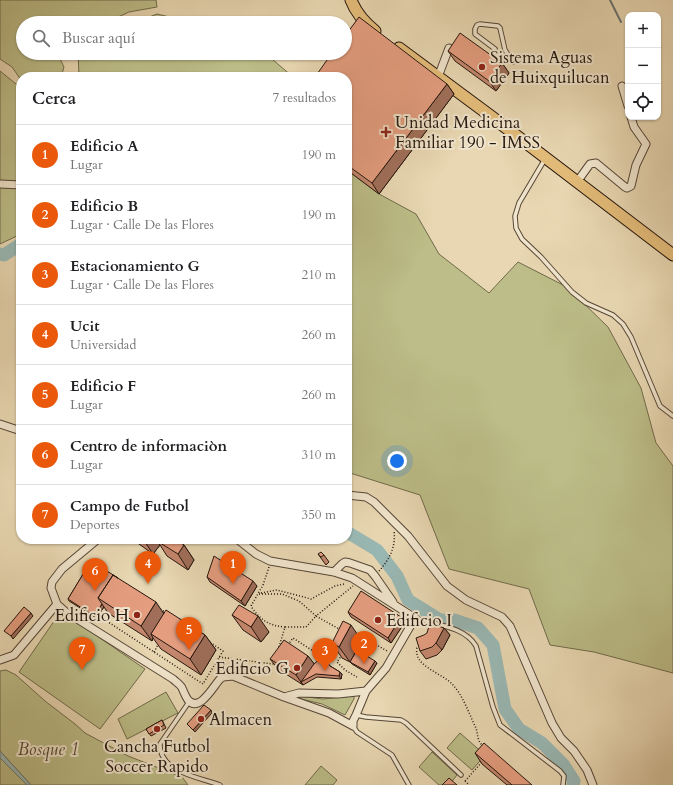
<!DOCTYPE html>
<html lang="es">
<meta charset="utf-8">
<style>
:root{--surface:#fff;--page:#f2f2f2;--text:#202124;--muted:#757577;--line:#e0e0e0;--accent:#ea580c}
body{margin:0;font-family:Cardo,serif;background:var(--page);color:var(--text)}
.controls{position:absolute;right:12px;top:12px;display:grid;overflow:hidden;border-radius:8px;box-shadow:0 1px 3px #0004}
.controls button{width:36px;height:36px;display:grid;place-items:center;padding:0;border:0;border-bottom:1px solid var(--line);background:var(--surface);color:var(--text);font:20px sans-serif}
.you{position:absolute;left:397px;top:461px;width:14px;height:14px;margin:-10px;border:3px solid #fff;border-radius:50%;background:#1a73e8;box-shadow:0 0 0 6px #1a73e833}
.badge{display:grid;place-items:center;width:26px;height:26px;border-radius:50%;background:var(--accent);color:#fff;font-size:13px;font-weight:700}
.pin{position:absolute;translate:-50% -33px;filter:drop-shadow(0 1px 2px #0008)}
.pin::after{content:'';position:absolute;top:21px;width:14px;height:12px;background:inherit;clip-path:polygon(0 0,100% 0,50% 100%)}
.list{margin:0;padding:0;list-style:none}
h2{display:flex;justify-content:space-between;align-items:center;height:52px;margin:0;padding:0 16px;font-size:17px}
h2 small{font-size:13px;font-weight:400;color:var(--muted)}
.list li{display:grid;grid-template-columns:26px 1fr auto;gap:12px;align-items:center;box-sizing:border-box;height:60px;padding:0 16px;border-top:1px solid var(--line)}
.list b{display:block;font-size:15px;white-space:nowrap}
.list p{margin:0;font-size:13px;white-space:nowrap;color:var(--muted)}
.list em{font-size:13px;font-style:normal;color:var(--muted)}
.icon{flex:none;width:22px;height:22px;fill:none;stroke:currentColor;stroke-width:2;stroke-linecap:round;stroke-linejoin:round}
.map{position:relative;flex:none;width:673px;height:785px;overflow:hidden}
.search{position:absolute;background:var(--surface);box-shadow:0 1px 3px #0004;left:16px;top:16px;width:336px;height:44px;display:flex;align-items:center;gap:10px;box-sizing:border-box;padding:0 14px;border-radius:22px;color:var(--muted);font-size:15px}
.panel{position:absolute;background:var(--surface);box-shadow:0 1px 3px #0004;left:16px;top:72px;width:336px;height:472px;border-radius:16px}
.map>svg:first-child{display:block}
.green{fill:#bcbd88;stroke:#706a4b}
.water{fill:#99b8b4;stroke:#6b7772}
.lines{fill:none;stroke-linecap:round;stroke-linejoin:round}
.stream{stroke:#6b7772;stroke-width:2}
.river{stroke:#99b8b4;stroke-width:13}
.service-casing{stroke:#564637;stroke-width:5.5}
.minor-casing{stroke:#564637;stroke-width:9}
.primary-casing{stroke:#25160e;stroke-width:13}
.path{stroke:#25160e;stroke-width:1.5;stroke-dasharray:1 2;stroke-linecap:butt}
.service{stroke:#f0e5cd;stroke-width:3.5}
.minor{stroke:#f0e5cd;stroke-width:7}
.primary{stroke:#e4bc79;stroke-width:11}
.wall{fill:#c4876d;stroke:#25160e}
.shaded-wall{fill:#a06e59;stroke:#25160e}
.building{fill:#e49d7f;stroke:#25160e}
.poi-dot{fill:#8f2418;stroke:#f0e5cd;stroke-width:1.5}
.labels{text-anchor:middle;dominant-baseline:central;stroke-width:4;stroke-linejoin:round;paint-order:stroke}
.poi-label{font-size:17px;fill:#25160e;stroke:#f0e5cd;text-anchor:start}
.park-label{font-size:17px;font-style:italic;fill:#524833;stroke:#f0e5cd}
</style>
<div class="map">
<svg width="673" height="785" viewBox="0 0 673 785">
<rect width="100%" height="100%" fill="#e8d7b2"/>
<filter id="stains"><feTurbulence type="fractalNoise" baseFrequency=".005" numOctaves="4"/><feColorMatrix values="0 0 0 0 .2 0 0 0 0 .09 0 0 0 0 .02 0 0 0 .5 -.17"/></filter>
<radialGradient id="worn" r=".72"><stop offset=".6" stop-color="#630" stop-opacity="0"/><stop offset="1" stop-color="#630" stop-opacity=".3"/></radialGradient>
<path class="green" d="M0 0H156L157 7 129 12 105 23H23V53H59V57L64 67 61 77H21V80L12 67 0 59Z
M157 14 194 23H134Z
M78 53H265L293 77H76L79 76Z
M0 71 21 88V234L0 244Z
M347 170 379 194 416 214 439 254 489 293 518 262 567 287 608 327 641 388 656 443 673 466V673L594 652 550 645 529 589 449 569 420 495 347 472Z
M61 611 145 669 100 729 19 672Z
M6 670 16 675 45 701 75 724 85 733 128 756 182 777 188 785H31L0 751V671Z
M166 692 178 713 127 739 118 719Z
M300 696 323 699 354 696V699L345 715 322 704 293 697Z
M460 733 485 755 472 770 447 748Z
M432 752 457 775 449 785H439L419 767Z
M0 758 27 785H0Z
M321 766 337 780 333 785H305Z"/>
<path class="water" d="M0 751 31 785H27L0 758Z"/>
<g class="lines">
<path class="stream" d="M610 0 621 22"/>
<path class="river" d="M0 254 4 255 21 244
M347 532 377 550 397 576 408 600 440 620H454L478 628 493 645 505 709 519 729 542 743 563 764 574 781 573 785"/>
<g class="service-casing">
<path id="service" d="M495 49 475 34V29L477 25 480 24 498 26 500 28 505 50 513 62
M545 159 519 203 515 216 516 228 522 239 541 257 572 292 586 303 613 315 623 324 631 337 660 406 673 416
M415 618C435 625 464 626 476 646L493 707 500 725 560 771 564 776 563 785
M189 702 160 744C159 772 198 777 220 785
M356 715 366 717 401 720 406 723 461 775
M353 726 357 732 392 755 409 785"/>
</g>
<g class="minor-casing">
<path id="minor" d="M438 77 449 48
M622 86 628 106
M577 182 590 164 596 163 625 187 627 188 631 186 636 165 646 144 634 127 631 117
M0 184 21 185
M0 424 21 431
M347 495 366 497 374 502 408 536 447 586 466 600 502 617 510 626 552 723 561 738 574 751 587 770 593 785
M98 539 62 569 52 582 51 588 57 604 66 612 173 679C176 682 181 685 182 688 184 692 185 696 188 700 199 713 213 687 220 679L223 677 233 676 284 697 329 713 353 726V721L356 715 366 691 386 668 415 618 352 578 334 572 270 561 256 554 237 539
M334 572 342 564 345 562 350 563 370 570 375 576 393 602
M0 660 14 655 57 604
M284 697 299 693 338 694 366 691"/>
</g>
<g class="primary-casing">
<path id="primary" d="M351 0C356 13 365 23 375 31
M399 48 492 117 673 255"/>
</g>
<path class="path" d="M269 567 263 585 251 606C259 619 269 626 285 627
M379 571C390 559 396 546 394 531
M123 584 223 651 203 684 102 618Z
M261 593 277 590 311 599 335 586 344 584
M259 594H282L299 601 316 616 353 586
M355 632 387 651
M288 645 293 638 324 658
M279 647 285 627H306L316 616 339 629
M420 647 417 648C413 666 442 673 452 684 463 695 469 714 476 728 478 734 477 740 482 745
M154 652 159 643
M342 655 337 662 345 670 357 677
M219 657 273 664 274 662
M465 781 482 762
M465 781 469 785"/>
<use href="#service" class="service"/>
<use href="#minor" class="minor"/>
<use href="#primary" class="primary"/>
</g>
<path class="wall" d="M448 51 502 63 509 73 496 91 455 61Z
M347 77 447 84 454 94 379 194 347 170Z
M132 539H175L184 545 194 560 188 570 167 556 160 545 153 554Z
M318 554 324 555 329 562 326 565Z
M91 561 164 613 205 635 216 650 201 675 161 649 153 638 152 641 108 613 104 607 96 618 69 601 68 599Z
M207 577 257 586 245 606 210 582Z
M348 612 405 622 391 643 351 617Z
M232 615 269 632 261 642 243 630Z
M444 628 450 635 442 650 437 655 426 659 420 651Z
M362 641 350 662 342 658 332 643Z
M308 656 314 664 330 666 340 672 342 674 341 679 317 677 303 685 278 669 270 659Z
M350 662 377 663 370 675 352 664Z
M162 720 166 728 151 736 146 729Z
M475 753 532 785H507L482 764Z"/>
<path class="shaded-wall" d="M502 63 509 73 496 91 489 81Z
M447 84 454 94 379 194 372 183Z
M143 539H164L157 541 160 545 153 554Z
M184 545 194 560 188 570 178 554Z
M253 581 257 586 245 606 241 601Z
M156 602 166 617 151 634 153 638 152 641 141 626Z
M102 604 104 607 96 618 94 616Z
M31 613 33 616 13 639 11 636Z
M258 616 269 632 261 642 251 627Z
M401 617 405 622 391 643 388 638Z
M351 625 362 641 350 662 339 647Z
M444 628 450 635 442 650 436 643Z
M205 635 216 650 201 675 190 659Z
M308 656 316 666 301 682 303 685 296 675Z
M375 661 377 663 370 675 368 672Z
M340 672 342 674 341 679 339 676Z
M211 710 212 713 195 732 193 730Z"/>
<path class="building" d="M359 17 447 84 372 183 347 165V77H315L332 53H345V36Z
M460 33 502 63 489 81 448 51Z
M158 539H175L184 545 178 554 157 541Z
M321 552 324 555 321 557 318 554Z
M214 556 253 581 241 601 207 577Z
M91 561 118 578 113 575 98 598 102 604 94 616 68 599Z
M113 575 156 602 141 626 98 598Z
M361 591 401 617 388 638 348 612Z
M239 605 258 616 251 627 232 615Z
M24 607 31 613 11 636 4 631Z
M166 610 205 635 190 659 151 634Z
M343 621 351 625 339 647 332 643Z
M430 623 444 628 436 643 432 647 420 651 416 638 424 635 427 633Z
M284 640 308 656 296 675 270 659Z
M357 650 375 661 368 672 350 662Z
M323 656 330 666 340 672 339 676 316 674 301 682 314 664Z
M204 705 211 710 193 730 187 724Z
M162 720 164 725 149 734 146 729Z
M484 743 532 785H512L475 753Z
M449 778 457 785H442Z"/>
<g class="poi-dot">
<circle cx="482" cy="67" r="4"/>
<path d="M384 126h4v4h4v4h-4v4h-4v-4h-4v-4h4z"/>
<circle cx="137" cy="615" r="4"/>
<circle cx="378" cy="620" r="4"/>
<circle cx="297" cy="668" r="4"/>
<circle cx="201" cy="719" r="4"/>
<circle cx="157" cy="729" r="4"/>
</g>
<g class="labels">
<g class="poi-label">
<text x="490" y="57">Sistema Aguas<tspan x="490" dy="20">de Huixquilucan</tspan></text>
<text x="395" y="122">Unidad Medicina<tspan x="395" dy="20">Familiar 190 - IMSS</tspan></text>
<text x="129" y="615" text-anchor="end">Edificio H</text>
<text x="386" y="620">Edificio I</text>
<text x="289" y="668" text-anchor="end">Edificio G</text>
<text x="209" y="719">Almacen</text>
<text x="157" y="746" text-anchor="middle">Cancha Futbol<tspan x="157" dy="20">Soccer Rapido</tspan></text>
</g>
<g class="park-label">
<text x="48" y="749">Bosque 1</text>
</g>
</g>
<rect width="100%" height="100%" filter="url(#stains)"/>
<rect width="100%" height="100%" fill="url(#worn)"/>
</svg>
<div class="controls">
<button>+</button>
<button>−</button>
<button><svg class="icon" aria-label="locate" viewBox="0 0 24 24"><circle cx="12" cy="12" r="6"/><path d="M12 2v4M12 18v4M2 12h4M18 12h4"/></svg></button>
</div>
<div class="you"></div>
<div class="pin badge" style="left:233px;top:584px">1</div>
<div class="pin badge" style="left:364px;top:664px">2</div>
<div class="pin badge" style="left:325px;top:671px">3</div>
<div class="pin badge" style="left:148px;top:584px">4</div>
<div class="pin badge" style="left:189px;top:650px">5</div>
<div class="pin badge" style="left:95px;top:591px">6</div>
<div class="pin badge" style="left:82px;top:670px">7</div>
<div class="search"><svg class="icon" aria-label="search" viewBox="0 0 24 24"><circle cx="10" cy="10" r="6"/><path d="M15 15l6 6"/></svg>Buscar aquí</div>
<section class="panel">
<h2>Cerca<small>7 resultados</small></h2>
<ul class="list">
<li><span class="badge">1</span><div><b>Edificio A</b><p>Lugar</p></div><em>190 m</em></li>
<li><span class="badge">2</span><div><b>Edificio B</b><p>Lugar · Calle De las Flores</p></div><em>190 m</em></li>
<li><span class="badge">3</span><div><b>Estacionamiento G</b><p>Lugar · Calle De las Flores</p></div><em>210 m</em></li>
<li><span class="badge">4</span><div><b>Ucit</b><p>Universidad</p></div><em>260 m</em></li>
<li><span class="badge">5</span><div><b>Edificio F</b><p>Lugar</p></div><em>260 m</em></li>
<li><span class="badge">6</span><div><b>Centro de informaciòn</b><p>Lugar</p></div><em>310 m</em></li>
<li><span class="badge">7</span><div><b>Campo de Futbol</b><p>Deportes</p></div><em>350 m</em></li>
</ul>
</section>
</div>
